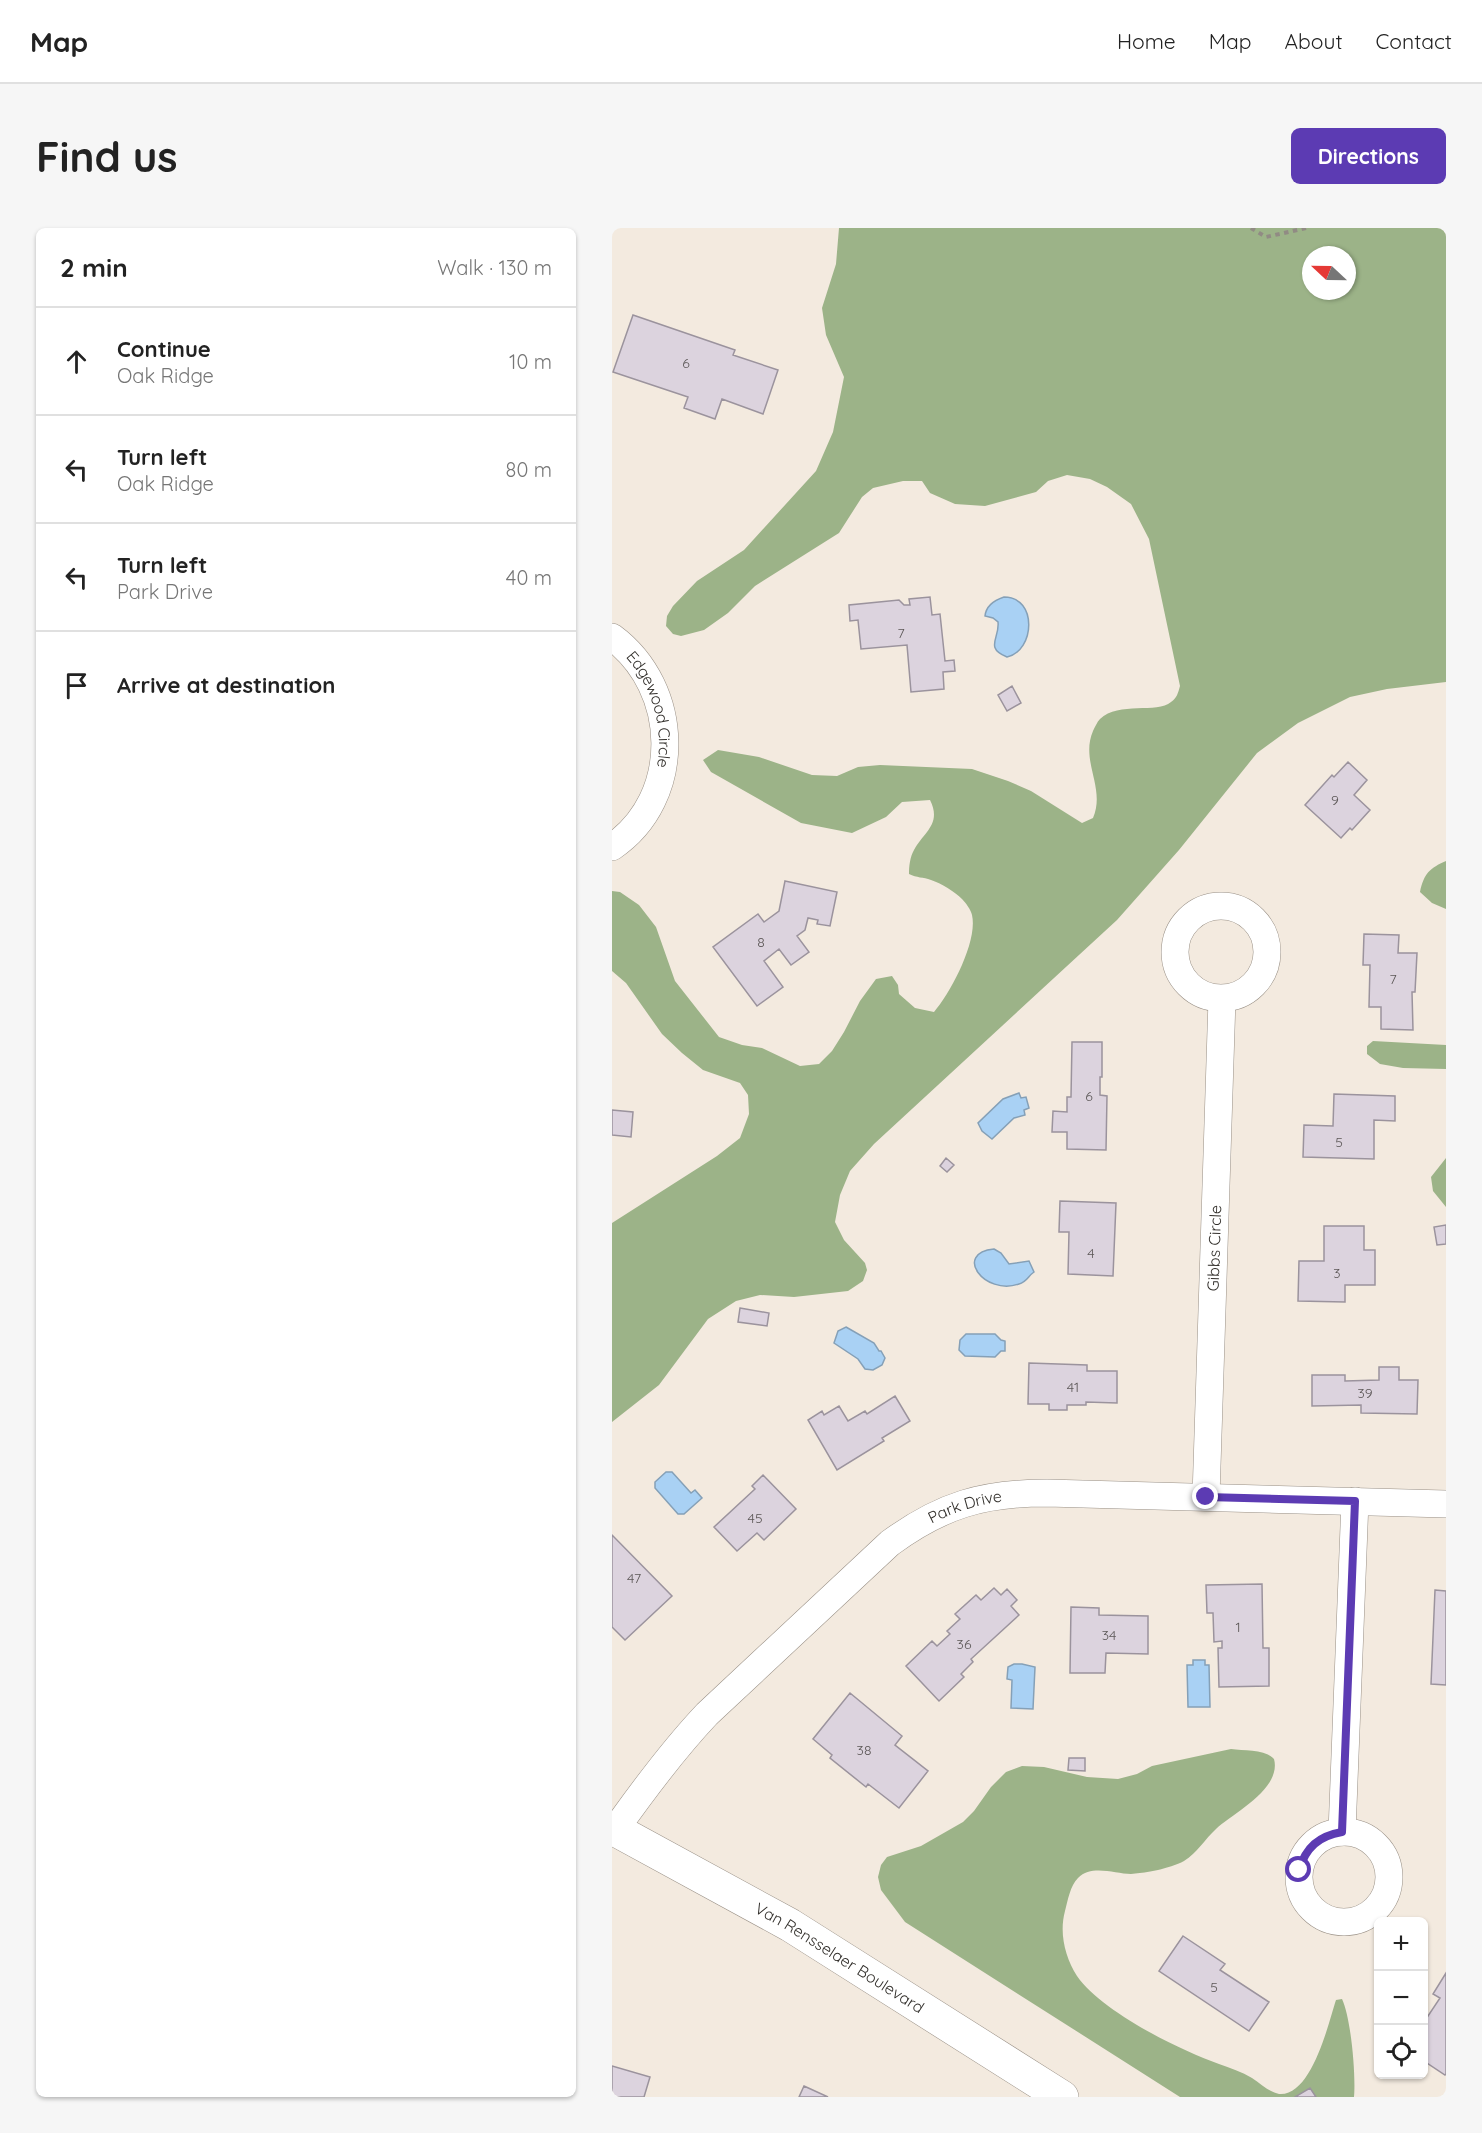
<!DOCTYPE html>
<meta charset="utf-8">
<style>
:root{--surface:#fff;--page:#f6f6f6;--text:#222;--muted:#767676;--line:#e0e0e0;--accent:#5c3bb3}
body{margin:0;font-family:Quicksand,sans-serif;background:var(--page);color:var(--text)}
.controls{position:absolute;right:18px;bottom:18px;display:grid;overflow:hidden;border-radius:9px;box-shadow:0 2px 4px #0004}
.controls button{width:54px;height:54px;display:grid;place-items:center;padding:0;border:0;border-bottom:2px solid var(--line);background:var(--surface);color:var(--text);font:30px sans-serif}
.compass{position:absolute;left:690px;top:18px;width:54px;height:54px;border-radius:50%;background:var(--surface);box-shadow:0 2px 4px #0004;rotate:292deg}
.stop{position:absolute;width:18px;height:18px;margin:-14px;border:4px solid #5c3bb3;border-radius:50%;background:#fff}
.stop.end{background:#5c3bb3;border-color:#fff;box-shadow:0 2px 6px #0008}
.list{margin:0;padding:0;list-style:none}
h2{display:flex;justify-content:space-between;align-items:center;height:78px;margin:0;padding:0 24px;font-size:26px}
h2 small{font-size:20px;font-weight:400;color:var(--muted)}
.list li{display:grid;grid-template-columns:39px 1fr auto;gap:18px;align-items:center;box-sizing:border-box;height:108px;padding:0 24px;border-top:2px solid var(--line)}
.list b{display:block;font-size:22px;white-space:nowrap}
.list p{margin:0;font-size:20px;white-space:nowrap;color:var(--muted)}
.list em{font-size:20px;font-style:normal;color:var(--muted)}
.icon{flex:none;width:33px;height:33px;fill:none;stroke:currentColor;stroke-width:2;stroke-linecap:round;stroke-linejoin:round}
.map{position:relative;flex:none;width:834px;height:1869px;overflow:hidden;border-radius:9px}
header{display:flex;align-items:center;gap:36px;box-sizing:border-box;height:84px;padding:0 30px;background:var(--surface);border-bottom:2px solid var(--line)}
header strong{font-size:28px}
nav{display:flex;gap:33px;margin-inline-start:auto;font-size:21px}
.intro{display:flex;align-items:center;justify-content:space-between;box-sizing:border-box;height:144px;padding:0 36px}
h1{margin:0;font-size:42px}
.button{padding:15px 27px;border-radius:9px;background:var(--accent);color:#fff;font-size:21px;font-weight:700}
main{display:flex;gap:36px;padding:0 36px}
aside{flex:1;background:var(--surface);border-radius:9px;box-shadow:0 2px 4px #0004}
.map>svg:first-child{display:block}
.forest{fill:#9cb388;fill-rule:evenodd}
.water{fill:#a9d1f4;stroke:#85a0b7;stroke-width:1.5}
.building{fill:#dcd3de;stroke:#9b939d;stroke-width:1.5}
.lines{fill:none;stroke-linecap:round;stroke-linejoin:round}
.minor-casing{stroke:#999086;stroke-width:28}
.secondary-casing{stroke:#999086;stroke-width:34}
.path{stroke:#918b84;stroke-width:4;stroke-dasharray:4.5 4.5;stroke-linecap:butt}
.minor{stroke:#fff;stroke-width:27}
.secondary{stroke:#fff;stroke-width:33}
.route{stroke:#5c3bb3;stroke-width:8}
.labels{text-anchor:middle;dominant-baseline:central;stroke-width:5;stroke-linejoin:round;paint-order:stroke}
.number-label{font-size:14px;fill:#5c5757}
.street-label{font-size:16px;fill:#312e2a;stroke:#fff}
</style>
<header>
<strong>Map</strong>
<nav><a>Home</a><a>Map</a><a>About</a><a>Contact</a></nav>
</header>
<div class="intro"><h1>Find us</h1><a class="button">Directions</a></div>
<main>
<aside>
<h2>2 min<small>Walk · 130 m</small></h2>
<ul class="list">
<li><svg class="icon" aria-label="ahead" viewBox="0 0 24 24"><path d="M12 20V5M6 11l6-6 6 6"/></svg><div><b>Continue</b><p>Oak Ridge</p></div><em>10 m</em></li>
<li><svg class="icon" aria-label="left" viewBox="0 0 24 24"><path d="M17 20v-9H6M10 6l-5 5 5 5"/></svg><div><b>Turn left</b><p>Oak Ridge</p></div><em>80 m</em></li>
<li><svg class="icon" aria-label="left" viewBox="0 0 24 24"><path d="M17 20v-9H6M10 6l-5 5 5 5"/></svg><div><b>Turn left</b><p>Park Drive</p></div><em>40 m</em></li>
<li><svg class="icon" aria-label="arrive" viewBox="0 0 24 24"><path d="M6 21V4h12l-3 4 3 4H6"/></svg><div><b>Arrive at destination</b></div></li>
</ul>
</aside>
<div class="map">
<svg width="834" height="1869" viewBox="0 0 834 1869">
<rect width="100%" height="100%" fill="#f3eadf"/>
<path class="forest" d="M227 0H834V454L775 461 738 469 686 495 645 525 567 622 505 692 262 916 238 943 228 967 223 994 232 1012 253 1035 255 1042 251 1053 236 1063 182 1069 148 1067 124 1073 96 1091 47 1157 0 1194V995L105 928 128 910 137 886 136 867 128 855 91 842 70 825 50 806 14 755 0 743V663L8 664 27 677 44 699 63 753 107 809 130 817 150 820 188 838 207 836 220 823 232 804 248 773 264 751 280 748 286 757 287 766 303 780 322 784C339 764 366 713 360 687 359 682 354 675 350 671 343 664 329 655 319 652 311 649 305 650 297 646 297 638 298 629 302 622 312 604 330 596 318 572L290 574 274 589 240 605 189 595 99 544 91 532 106 522 147 529 200 547 225 548 246 539 268 537 360 541 396 553 419 563 470 595 481 590C494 560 468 533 481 503 483 499 485 494 488 491 507 473 545 486 559 474 565 470 566 465 568 458L537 311 519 276 495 259 478 251 455 247 436 253 424 264 373 278 343 276 318 265 310 253H291L261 260 250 269 227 305 143 358 116 385 92 402 69 408 61 406 54 398 55 388 61 378 85 353 132 322 204 243 221 204 232 149 214 107 210 80 224 36ZM699 27H735V63H699Z
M834 633V681L820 675 808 664C812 645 818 640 834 633Z
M761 813 834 817V841L791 840 768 836 755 826V818Z
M834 930V979L821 963 819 949Z
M619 1521C632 1523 653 1521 662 1531 670 1561 621 1585 604 1601 593 1611 585 1625 572 1633 565 1637 554 1640 546 1642 538 1644 527 1645 519 1646 503 1646 480 1636 466 1650 458 1658 456 1672 453 1683 447 1705 453 1729 465 1748 489 1783 567 1822 607 1836 618 1840 630 1844 640 1850 649 1856 657 1864 667 1866 700 1869 717 1793 724 1772L730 1771C739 1790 744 1847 742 1869H568L293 1694 269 1662 266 1649 269 1637 275 1629 309 1618 351 1594 362 1583 379 1559 394 1544 410 1538 432 1539 475 1549 506 1551 525 1546 540 1538Z"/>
<path class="water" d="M392 369C426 369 423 423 395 429 372 420 388 410 386 394L381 390 373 388C374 378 383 372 392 369Z
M407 865 409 870 414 869 417 880 412 882 413 887 402 890 380 911 370 903 366 895 391 871Z
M382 1021 389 1025 397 1036 417 1033 422 1044C416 1048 415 1054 407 1056 372 1068 341 1025 382 1021Z
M234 1099 262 1115 267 1123H269L273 1130 270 1137 261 1142 253 1141 246 1131 222 1115 226 1103Z
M354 1106H383L389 1112 393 1113V1123H389L383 1129 353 1128 347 1122 348 1112Z
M54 1244H60L79 1265 83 1262 90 1270 72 1286H66L43 1260V1254Z
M581 1432H593V1437H597L598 1479H576L575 1437H581Z
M402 1436H410L423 1439 421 1481 399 1480 400 1452 395 1451 396 1439Z"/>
<path class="building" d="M21 87 123 122 121 127 166 142 151 186 110 171 103 191 72 180 76 169 1 144Z
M318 369 320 387 328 386 333 433 342 432 343 443 331 444 332 461 299 464 295 417 249 421 246 392 238 393 237 377 287 372 292 377H298L297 371Z
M400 458 409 475 395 483 386 467Z
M736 534 755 552 742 567 758 582 740 602 738 600 729 610 693 577 720 547 722 549Z
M173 653 225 664 218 698 205 696 206 692 196 690 193 702 185 708 197 724 179 737 167 721 152 733 171 759 145 778 101 719 146 686 152 694 167 683Z
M752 706 787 707 786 725H805L803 764H800L801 802 769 801V779H757L758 737H751Z
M460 814H490V849H488V867L495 868 494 922 455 921V904H440L441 883 455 884V869H459Z
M722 866 783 868V893L762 892V931L691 929 692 897 721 898Z
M0 882 21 884 19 909 0 907Z
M334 930 342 937 335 944 328 938Z
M448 973 504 975 501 1048 456 1046 457 1004H447Z
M834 997V1016L825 1017 822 999Z
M712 998H752V1022H763V1057H733V1074L686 1073 687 1033H712Z
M128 1080 157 1085 155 1098 126 1094Z
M417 1135 475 1137V1143H505V1175L474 1174V1177H455V1182H437V1176H416Z
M767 1139H787V1152H806L805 1186 749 1185V1177L700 1178V1147H733V1153L767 1152Z
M283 1168 298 1193 270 1210 272 1213 225 1242 196 1192 210 1183 212 1187 227 1178 236 1193 253 1183 255 1186Z
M151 1247 184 1281 152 1312 145 1305 125 1323 102 1299 143 1261 140 1258Z
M0 1307 60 1368 13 1412 0 1399Z
M650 1356 651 1420H657V1458L607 1459 606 1420H610V1413L602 1414 601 1385H595L594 1357Z
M382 1360 389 1367 395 1361 405 1372 399 1378 407 1387 359 1431 361 1434 349 1446 352 1449 327 1473 294 1438 320 1413 325 1418 338 1406 335 1403 348 1391 343 1386 364 1367 369 1372Z
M823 1362 834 1363V1457L819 1456Z
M459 1379 487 1380V1387L536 1388V1426L494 1425 493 1445H458Z
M238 1465 290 1508 283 1517 316 1543 287 1580 256 1556 254 1559 218 1530 220 1527 201 1511Z
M457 1530H473V1543L456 1542Z
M571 1708 613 1736 608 1742 657 1774 637 1803 547 1743Z
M834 1745V1846L833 1847 812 1833V1794L828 1770 821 1766Z
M0 1838 38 1849 32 1869H0Z
M192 1858 216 1869H187Z
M698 1860 704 1869H683Z"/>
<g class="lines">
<g class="minor-casing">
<g id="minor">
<path id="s1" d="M0 409C69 460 72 570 0 619"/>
<circle cx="609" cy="724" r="46"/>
<path id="s2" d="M594 1269 610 771"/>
<path id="s3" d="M3 1602C32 1561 61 1522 95 1486L278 1315C330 1277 371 1265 435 1265L834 1276"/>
<path d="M730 1604 743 1273"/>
<circle cx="732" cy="1649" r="45"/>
</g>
</g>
<g class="secondary-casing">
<g id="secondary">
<path id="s4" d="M0 1600 178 1697 450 1869"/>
</g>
</g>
<path class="path" d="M639 0 654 9 694 0"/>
<use href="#minor" class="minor"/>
<use href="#secondary" class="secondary"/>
</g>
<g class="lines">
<path class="route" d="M594 1269 743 1273 730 1604C707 1608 694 1619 687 1642"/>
</g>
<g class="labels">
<g class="number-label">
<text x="74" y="135">6</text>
<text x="289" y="405">7</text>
<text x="723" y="572">9</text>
<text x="149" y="714">8</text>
<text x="781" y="751">7</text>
<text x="477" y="868">6</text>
<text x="727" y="914">5</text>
<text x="479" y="1025">4</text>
<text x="725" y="1045">3</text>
<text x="461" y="1159">41</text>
<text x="753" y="1165">39</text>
<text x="143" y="1290">45</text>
<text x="22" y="1350">47</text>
<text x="626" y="1399">1</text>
<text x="497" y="1407">34</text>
<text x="352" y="1416">36</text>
<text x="252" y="1522">38</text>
<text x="602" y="1759">5</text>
</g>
<g class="street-label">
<text stroke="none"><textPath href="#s1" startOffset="86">Edgewood Circle</textPath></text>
<text stroke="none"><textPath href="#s2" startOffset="249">Gibbs Circle</textPath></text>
<text stroke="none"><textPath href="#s3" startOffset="483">Park Drive</textPath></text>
<text stroke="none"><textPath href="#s4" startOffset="262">Van Rensselaer Boulevard</textPath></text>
</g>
</g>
</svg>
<div class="controls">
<button>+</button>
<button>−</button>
<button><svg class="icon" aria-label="locate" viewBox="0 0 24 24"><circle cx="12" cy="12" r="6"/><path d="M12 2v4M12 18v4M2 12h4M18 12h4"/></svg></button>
</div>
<svg class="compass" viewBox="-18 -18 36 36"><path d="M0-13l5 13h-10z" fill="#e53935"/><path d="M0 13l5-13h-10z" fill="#767676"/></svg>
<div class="stop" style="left:687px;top:1642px"></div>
<div class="stop end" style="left:594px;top:1269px"></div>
</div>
</main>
